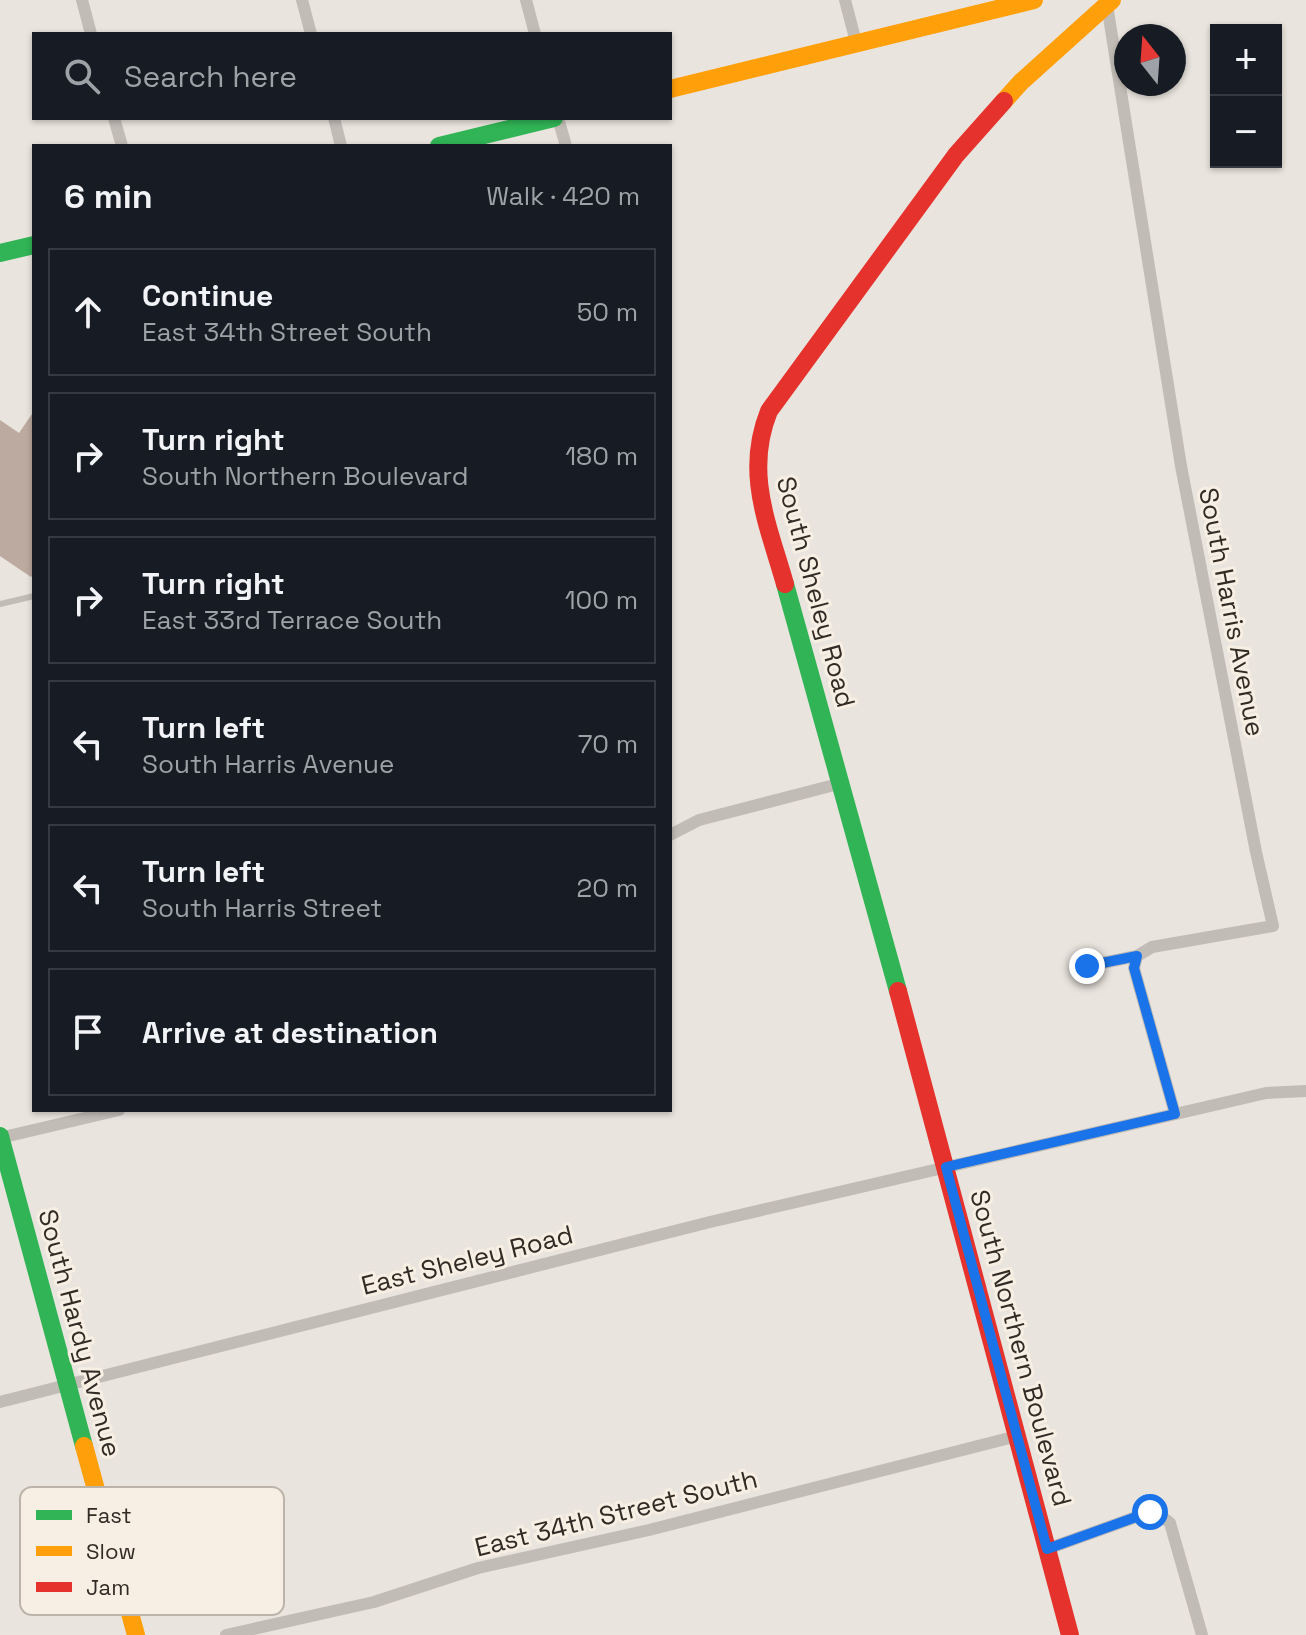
<!DOCTYPE html>
<meta charset="utf-8">
<style>
:root{--surface:#171b24;--page:#242831;--text:#f1f3f6;--muted:#9ea1a6;--line:#363941}
body{margin:0;font-family:"Space Grotesk",sans-serif;background:var(--page);color:var(--text)}
.controls{position:absolute;right:24px;top:24px;display:grid;overflow:hidden;border-radius:0px;box-shadow:0 2px 6px #0004}
.controls button{width:72px;height:72px;display:grid;place-items:center;padding:0;border:0;border-bottom:2px solid var(--line);background:var(--surface);color:var(--text);font:40px sans-serif}
.compass{position:absolute;left:1114px;top:24px;width:72px;height:72px;border-radius:50%;background:var(--surface);box-shadow:0 2px 6px #0004;rotate:343deg}
.stop{position:absolute;width:24px;height:24px;margin:-18px;border:6px solid #1a73e8;border-radius:50%;background:#fff}
.stop.end{background:#1a73e8;border-color:#fff;box-shadow:0 2px 8px #0008}
.list{margin:0;padding:0;list-style:none}
h2{display:flex;justify-content:space-between;align-items:center;height:104px;margin:0;padding:0 32px;font-size:34px}
h2 small{font-size:26px;font-weight:400;color:var(--muted)}
.list li{display:grid;grid-template-columns:52px 1fr auto;gap:24px;align-items:center;box-sizing:border-box;height:128px;margin:0 16px 16px;padding:0 16px;border:2px solid var(--line);border-radius:0px}
.list b{display:block;font-size:30px;white-space:nowrap}
.list p{margin:0;font-size:26px;white-space:nowrap;color:var(--muted)}
.list em{font-size:26px;font-style:normal;color:var(--muted)}
.icon{flex:none;width:44px;height:44px;fill:none;stroke:currentColor;stroke-width:2;stroke-linecap:round;stroke-linejoin:round}
.map{position:relative;flex:none;width:1306px;height:1635px;overflow:hidden}
.search{position:absolute;background:var(--surface);box-shadow:0 2px 6px #0004;left:32px;top:32px;width:640px;height:88px;display:flex;align-items:center;gap:20px;box-sizing:border-box;padding:0 28px;border-radius:0px;color:var(--muted);font-size:30px}
.panel{position:absolute;background:var(--surface);box-shadow:0 2px 6px #0004;left:32px;top:144px;width:640px;height:968px;border-radius:0px}
.map>svg:first-child{display:block}
.building{fill:#bca99f}
.lines{fill:none;stroke-linecap:round;stroke-linejoin:round}
.lane{stroke:#c2bcb6;stroke-width:6}
.street{stroke:#c2bcb6;stroke-width:12}
.fast{stroke:#30b455;stroke-width:18}
.slow{stroke:#ff9f0a;stroke-width:18}
.jam{stroke:#e5322d;stroke-width:18}
.route{stroke:#1a73e8;stroke-width:10}
.labels{text-anchor:middle;dominant-baseline:central;stroke-width:6;stroke-linejoin:round;paint-order:stroke}
.street-label{font-size:26px;fill:#322a25;stroke:#f7efe3}
.key{fill:#f7efe3;stroke:#bcb4aa;stroke-width:2}
.key-label{font-size:22px;fill:#322a25}
</style>
<div class="map">
<svg width="1306" height="1635" viewBox="0 0 1306 1635">
<rect width="100%" height="100%" fill="#e9e4dd"/>
<path class="building" d="M34 411V573L31 577 0 556V420L19 433Z"/>
<g class="lines">
<path class="lane" d="M0 604 34 596"/>
<path class="street" d="M82 0 91 34
M302 0 311 34
M526 0 535 34
M845 0 856 42
M1107 5 1181 466 1256 852 1273 926 1152 947 1137 956 1134 968 1175 1114
M114 118 122 146
M334 118 341 146
M558 118 566 146
M670 835 699 820 842 783
M1087 966 1137 956
M0 1138 119 1110
M0 1402 710 1222 1266 1093 1306 1091
M1047 1549 1150 1512 1160 1515 1170 1523 1202 1635
M226 1635 374 1602 478 1568 649 1530 1017 1436"/>
<path class="fast" d="M439 146 554 118
M0 253 34 245
M785 584 898 991
M0 1136 84 1446"/>
<path class="slow" d="M670 89 1034 0
M1004 101 1021 82 1112 0
M84 1446 136 1635"/>
<path class="jam" d="M785 584C768 524 744 473 769 411L956 155 1004 101
M898 991 1070 1635"/>
</g>
<g class="lines">
<path class="route" d="M1087 966 1137 956 1134 968 1175 1114 946 1167 1047 1549 1150 1512"/>
</g>
<g class="labels">
<g class="street-label">
<text transform="translate(816 592) rotate(75)">South Sheley Road</text>
<text transform="translate(1232 612) rotate(79)">South Harris Avenue</text>
<text transform="translate(467 1260) rotate(-14)">East Sheley Road</text>
<text transform="translate(80 1333) rotate(75)">South Hardy Avenue</text>
<text transform="translate(1021 1348) rotate(75)">South Northern Boulevard</text>
<text transform="translate(616 1513) rotate(-14)">East 34th Street South</text>
</g>
</g>
<rect x="20" y="1487" width="264" height="128" rx="12" class="key"/>
<rect x="36" y="1510" width="36" height="10" fill="#30b455"/>
<rect x="36" y="1546" width="36" height="10" fill="#ff9f0a"/>
<rect x="36" y="1582" width="36" height="10" fill="#e5322d"/>
<g class="key-label">
<text x="86" y="1523">Fast</text>
<text x="86" y="1559">Slow</text>
<text x="86" y="1595">Jam</text>
</g>
</svg>
<div class="controls">
<button>+</button>
<button>−</button>
</div>
<svg class="compass" viewBox="-18 -18 36 36"><path d="M0-13l5 13h-10z" fill="#e53935"/><path d="M0 13l5-13h-10z" fill="#9ea1a6"/></svg>
<div class="stop" style="left:1150px;top:1512px"></div>
<div class="stop end" style="left:1087px;top:966px"></div>
<div class="search"><svg class="icon" aria-label="search" viewBox="0 0 24 24"><circle cx="10" cy="10" r="6"/><path d="M15 15l6 6"/></svg>Search here</div>
<section class="panel">
<h2>6 min<small>Walk · 420 m</small></h2>
<ul class="list">
<li><svg class="icon" aria-label="ahead" viewBox="0 0 24 24"><path d="M12 20V5M6 11l6-6 6 6"/></svg><div><b>Continue</b><p>East 34th Street South</p></div><em>50 m</em></li>
<li><svg class="icon" aria-label="right" viewBox="0 0 24 24"><path d="M7 20v-9h11M14 6l5 5-5 5"/></svg><div><b>Turn right</b><p>South Northern Boulevard</p></div><em>180 m</em></li>
<li><svg class="icon" aria-label="right" viewBox="0 0 24 24"><path d="M7 20v-9h11M14 6l5 5-5 5"/></svg><div><b>Turn right</b><p>East 33rd Terrace South</p></div><em>100 m</em></li>
<li><svg class="icon" aria-label="left" viewBox="0 0 24 24"><path d="M17 20v-9H6M10 6l-5 5 5 5"/></svg><div><b>Turn left</b><p>South Harris Avenue</p></div><em>70 m</em></li>
<li><svg class="icon" aria-label="left" viewBox="0 0 24 24"><path d="M17 20v-9H6M10 6l-5 5 5 5"/></svg><div><b>Turn left</b><p>South Harris Street</p></div><em>20 m</em></li>
<li><svg class="icon" aria-label="arrive" viewBox="0 0 24 24"><path d="M6 21V4h12l-3 4 3 4H6"/></svg><div><b>Arrive at destination</b></div></li>
</ul>
</section>
</div>
